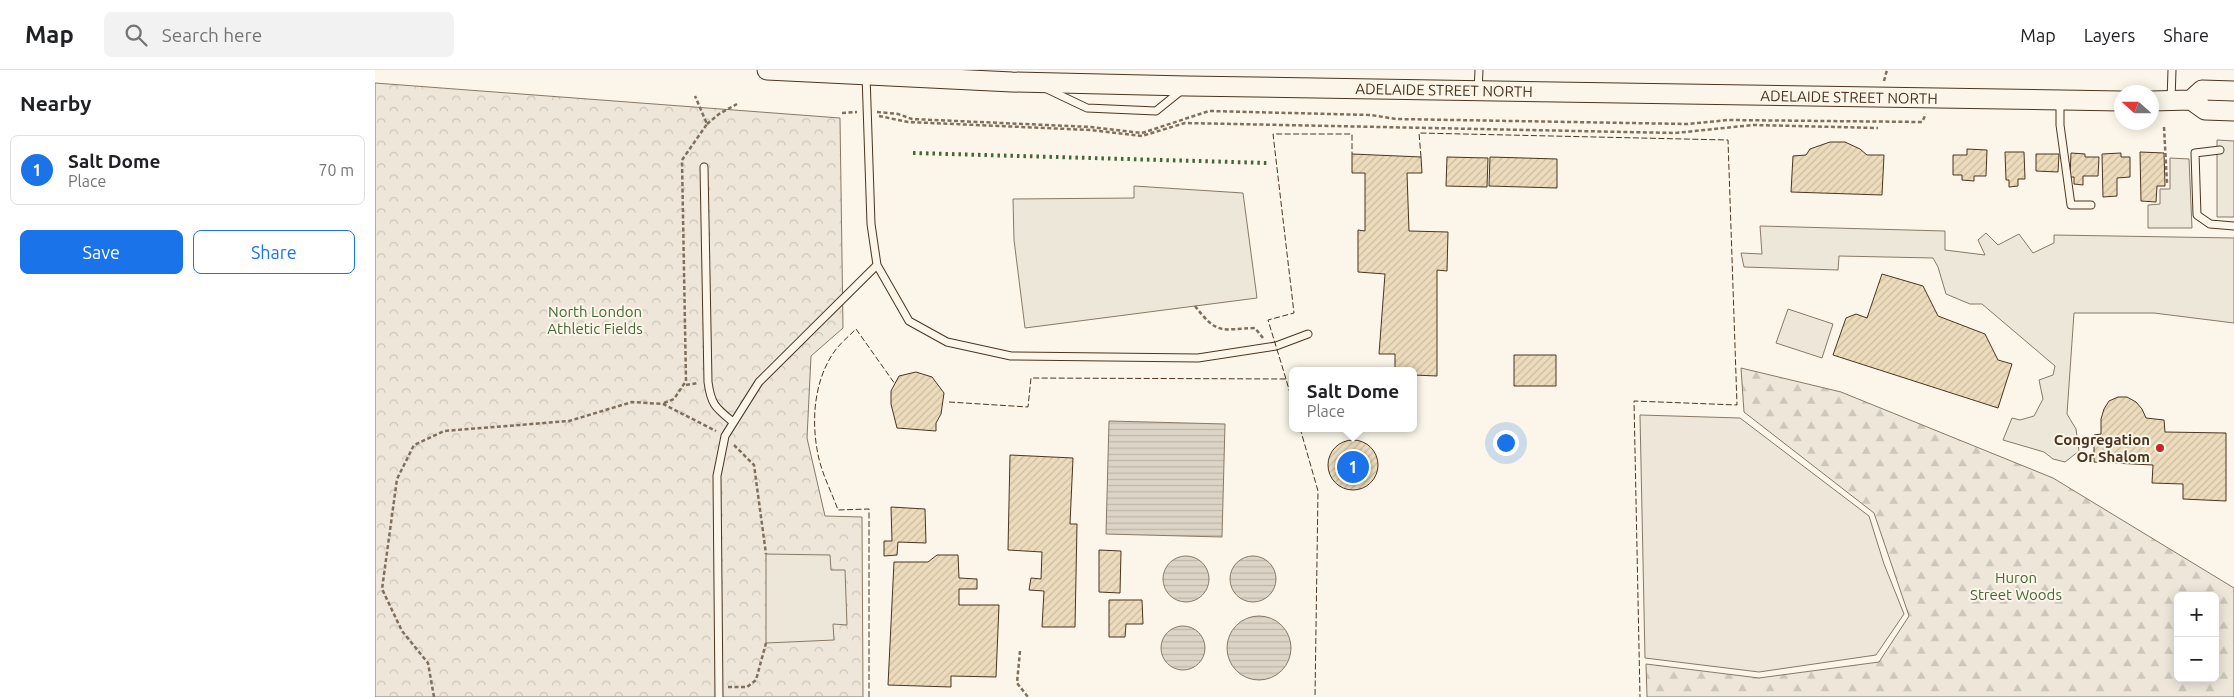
<!DOCTYPE html>
<meta charset="utf-8">
<style>
:root{--surface:#fff;--page:#f2f2f2;--text:#202124;--muted:#757577;--line:#e0e0e0;--accent:#1a73e8}
body{margin:0;font-family:Ubuntu,sans-serif;background:var(--page);color:var(--text)}
.controls{position:absolute;right:15px;bottom:15px;display:grid;overflow:hidden;border-radius:8px;box-shadow:0 2px 12px #0003}
.controls button{width:45px;height:45px;display:grid;place-items:center;padding:0;border:0;border-bottom:1px solid var(--line);background:var(--surface);color:var(--text);font:25px sans-serif}
.compass{position:absolute;left:1739px;top:15px;width:45px;height:45px;border-radius:50%;background:var(--surface);box-shadow:0 2px 12px #0003;rotate:291deg}
.you{position:absolute;left:1130px;top:372px;width:18px;height:18px;margin:-12px;border:4px solid #fff;border-radius:50%;background:#1a73e8;box-shadow:0 0 0 8px #1a73e833}
.badge{display:grid;place-items:center;width:32px;height:32px;border-radius:50%;background:var(--accent);color:#fff;font-size:16px;font-weight:700}
.pin{position:absolute;translate:-50% -50%;border:2px solid #fff;box-shadow:0 1px 5px #0006}
.popup{position:absolute;left:914px;top:297px;width:128px;height:65px;box-sizing:border-box;display:grid;place-content:center;border-radius:8px;background:var(--surface);filter:drop-shadow(0 1px 4px #0005);font-size:16px;white-space:nowrap;color:var(--muted)}
.popup b{font-size:19px;color:var(--text)}
.popup::after{content:'';position:absolute;left:50%;top:100%;margin-left:-10px;border:10px solid transparent;border-top-color:var(--surface)}
.list{margin:0;padding:0;list-style:none}
h2{display:flex;justify-content:space-between;align-items:center;height:65px;margin:0;padding:0 20px;font-size:21px}
h2 small{font-size:16px;font-weight:400;color:var(--muted)}
.list li{display:grid;grid-template-columns:32px 1fr auto;gap:15px;align-items:center;box-sizing:border-box;height:70px;margin:0 10px 10px;padding:0 10px;border:1px solid var(--line);border-radius:8px}
.list b{display:block;font-size:19px;white-space:nowrap}
.list p{margin:0;font-size:16px;white-space:nowrap;color:var(--muted)}
.list em{font-size:16px;font-style:normal;color:var(--muted)}
.actions{display:flex;gap:10px;padding:15px 20px}
.actions a{flex:1;padding:11px 0;border:1px solid var(--accent);border-radius:8px;text-align:center;font-size:18px;color:var(--accent)}
.actions .main{background:var(--accent);color:#fff}
.icon{flex:none;width:28px;height:28px;fill:none;stroke:currentColor;stroke-width:2;stroke-linecap:round;stroke-linejoin:round}
.map{position:relative;flex:none;width:1859px;height:627px;overflow:hidden}
header{display:flex;align-items:center;gap:30px;box-sizing:border-box;height:70px;padding:0 25px;background:var(--surface);border-bottom:1px solid var(--line)}
header strong{font-size:24px}
nav{display:flex;gap:28px;margin-inline-start:auto;font-size:18px}
.search{width:350px;height:45px;background:var(--page);display:flex;align-items:center;gap:12px;box-sizing:border-box;padding:0 18px;border-radius:8px;color:var(--muted);font-size:19px}
main{display:flex}
aside{flex:1;background:var(--surface)}
.map>svg:first-child{display:block}
.grass{fill:#ede6d9;stroke:#887966}
.forest{fill:url(#forest-firs);stroke:#887966;fill-rule:evenodd}
.park{fill:url(#park-crowns);stroke:#887966}
.parking{fill:#ede7d9;stroke:#887966}
.water{fill:url(#water-rules);stroke:#887966}
.building{fill:url(#building-hatch);stroke:#4a3520}
.lines{fill:none;stroke-linecap:round;stroke-linejoin:round}
.lane-casing{stroke:#4a3520;stroke-width:9}
.secondary-casing{stroke:#4a3520;stroke-width:21}
.path{stroke:#7f6f5c;stroke-width:2.5;stroke-dasharray:4 2.5;stroke-linecap:butt}
.lane{stroke:#fbf6e9;stroke-width:7}
.secondary{stroke:#fbf6e9;stroke-width:19}
.hedge{stroke:#436837;stroke-width:4;stroke-dasharray:2.5 4;stroke-linecap:butt}
.fence{stroke:#4a3520;stroke-width:1;stroke-dasharray:6 2.5;stroke-linecap:butt}
.poi-dot{fill:#c62828;stroke:#fbf6e9;stroke-width:2}
.labels{text-anchor:middle;dominant-baseline:central;stroke-width:4;stroke-linejoin:round;paint-order:stroke}
.street-label{font-size:15px;fill:#4a3520;stroke:#fbf6e9}
.park-label{font-size:15px;fill:#436837;stroke:#fbf6e9}
.poi-label{font-size:15px;font-weight:bold;fill:#4a3520;stroke:#fbf6e9;text-anchor:end}
</style>
<header>
<strong>Map</strong>
<div class="search"><svg class="icon" aria-label="search" viewBox="0 0 24 24"><circle cx="10" cy="10" r="6"/><path d="M15 15l6 6"/></svg>Search here</div>
<nav><a>Map</a><a>Layers</a><a>Share</a></nav>
</header>
<main>
<aside>
<h2>Nearby<small></small></h2>
<ul class="list">
<li><span class="badge">1</span><div><b>Salt Dome</b><p>Place</p></div><em>70 m</em></li>
</ul>
<div class="actions"><a class="main">Save</a><a>Share</a></div>
</aside>
<div class="map">
<svg width="1859" height="627" viewBox="0 0 1859 627">
<defs>
<pattern id="forest-firs" width="22" height="20" patternUnits="userSpaceOnUse" patternTransform="scale(1.25)"><rect width="22" height="20" fill="#ede6d9"/><path d="M5 1l3.5 6h-7zM16 11l3.5 6h-7z" fill="#cdc6ba"/></pattern>
<pattern id="park-crowns" width="20" height="18" patternUnits="userSpaceOnUse" patternTransform="scale(1.25)"><rect width="20" height="18" fill="#ede6d9"/><path d="M2 6a3 3 0 1 1 6 0M12 15a3 3 0 1 1 6 0" fill="none" stroke="#cdc6ba"/></pattern>
<pattern id="water-rules" width="6" height="5" patternUnits="userSpaceOnUse" patternTransform="scale(1.25)"><rect width="6" height="5" fill="#dcd4c6"/><path d="M0 2.5h6" fill="none" stroke="#beb7aa"/></pattern>
<pattern id="building-hatch" width="6" height="6" patternUnits="userSpaceOnUse" patternTransform="scale(1.25)"><rect width="6" height="6" fill="#ecdcbc"/><path d="M-1 1l2-2M0 6l6-6M5 7l2-2" fill="none" stroke="#ccbda1"/></pattern>
</defs>
<rect width="100%" height="100%" fill="#fbf6e9"/>
<path class="grass" d="M1413 239 1458 254 1447 288 1401 273Z
M1265 345 1365 348 1494 446 1509 494 1529 544 1501 585 1384 602 1270 588Z"/>
<path class="forest" d="M1366 298 1466 322 1678 408 1859 518V627H1272L1271 594 1384 608 1504 592 1534 546 1499 443 1369 342ZM1803 526H1840V608H1803Z"/>
<path class="park" d="M0 13 465 48 468 258 436 286 432 368 450 446 487 447 488 627H0Z"/>
<path class="parking" d="M1842 70 1859 71V147H1842Z
M1795 88 1814 89 1817 158H1773V135L1785 134V119H1795Z
M759 116 868 123 882 228 650 258 639 170 638 129 759 128Z
M1385 156 1570 161V180L1610 185 1603 170 1611 163 1623 175 1644 164 1658 183 1679 173V165L1859 168V253L1779 243H1699L1692 344 1701 359 1704 381 1690 392 1678 389 1669 382 1628 370 1637 348 1645 350 1659 346 1668 329 1664 310 1678 305 1680 296 1607 234H1595L1571 224 1563 197 1558 188 1464 186 1463 200 1369 197 1366 183 1387 184Z
M391 484 455 485 456 500H470L472 555 458 554 459 570 391 573Z"/>
<path class="water" d="M734 351 850 354 847 467 731 464Z
M788 509a23 23 0 1 1 46 0a23 23 0 1 1-46 0Z
M855 509a23 23 0 1 1 46 0a23 23 0 1 1-46 0Z
M852 578a32 32 0 1 1 64 0a32 32 0 1 1-64 0Z
M786 578a22 22 0 1 1 44 0a22 22 0 1 1-44 0Z"/>
<path class="building" d="M1455 72H1470L1485 79 1492 85H1509L1507 125 1416 122 1418 86 1431 85 1435 79Z
M1592 79 1612 80 1611 106H1599V111L1587 110V105H1578V85H1592Z
M1630 82H1649L1650 109H1643V116L1634 117V110H1631Z
M1765 82 1789 83 1790 116H1782L1781 132 1766 131Z
M1696 83 1710 84V87H1724L1723 106H1708V115L1699 114V107H1695Z
M1746 83V87H1755V107L1742 108V126L1728 127 1727 84Z
M977 84 1046 87 1047 103H1032L1034 161 1073 162 1072 201 1062 200V306L1038 305V301H1020V284H1004L1010 204 983 202V160L990 161V103H977Z
M1661 84H1684L1683 102 1661 101Z
M1072 87 1113 88 1112 117 1071 116Z
M1115 87 1182 89V118L1114 116Z
M1507 204 1548 216 1563 246 1610 264 1623 290 1637 294 1623 338 1458 285 1471 248 1481 244 1492 248Z
M1139 285H1181V316H1139Z
M541 302 557 307 569 323 566 344 561 353V361L522 358 516 334V321L524 306Z
M1743 327H1752L1761 332 1767 339 1771 348 1789 350 1790 362 1851 363V431L1808 429V414L1777 413 1778 395 1719 392V365L1726 364V349L1729 339 1734 331Z
M953 395a25 25 0 1 1 50 0a25 25 0 1 1-50 0Z
M635 385 698 388 695 454H702L700 557H667L669 521 654 520 656 508 666 509 667 482 633 480Z
M516 437 550 439 551 473 523 472 522 485 509 486V471H517Z
M724 480 746 481 745 523 724 522Z
M562 485H583L584 508 602 509V519H584V535H624L621 607 576 606V617L513 615 519 492H553Z
M734 530H767L768 554H751L750 567H734Z"/>
<g class="lines">
<g class="lane-casing">
<path id="lane" d="M491 5 496 154 502 195 534 251 572 272 636 286 823 288 901 276 933 264
M672 19 712 38 781 41 807 20
M1103 21 1104 0
M1796 30 1797 0
M1685 31V55L1696 135H1716
M1845 80 1820 83 1822 145 1835 154 1859 156
M329 97 333 312C336 335 341 338 358 352
M344 627 342 406 350 366 384 312 502 195"/>
</g>
<g class="secondary-casing">
<path id="secondary" d="M392 0 637 12 812 16 1746 31
M1816 30 1827 20 1859 21
M1776 31 1816 30 1830 40 1859 41"/>
</g>
<path class="path" d="M1509 11 1512 0
M502 42 523 44 537 49 716 57 767 63 834 41 996 45 1021 49 1313 54 1353 50 1547 52 1551 44
M467 43 482 42
M504 46 533 52 715 60 767 66 810 53 1300 63 1378 55 1503 58
M332 54 344 44 362 34
M1789 57 1792 113
M820 236C843 266 846 259 880 258L888 268
M311 315 323 313
M289 333 299 329 311 311 307 90 332 54 320 26
M359 375 379 395 391 484
M645 581 642 613 653 627
M353 617H372L381 610 391 573
M59 627 53 593 27 561 7 519 22 409 39 375 69 361 194 351 257 332 288 334 341 361"/>
<use href="#lane" class="lane"/>
<use href="#secondary" class="secondary"/>
<path class="hedge" d="M538 83 893 93"/>
<path class="fence" d="M1046 87 1044 63 1353 70 1362 335 1259 331 1265 627
M911 309 893 250 919 243 898 64H977V84
M574 332 653 337 656 308 911 309 918 334
M925 358 943 421 940 627
M494 627V439L463 440C457 423 448 406 444 389 436 355 438 315 457 285 463 275 473 267 481 259L520 314"/>
</g>
<circle class="poi-dot" cx="1785" cy="378" r="5"/>
<g class="labels">
<g class="street-label">
<text transform="translate(1069 20) rotate(1)">ADELAIDE STREET NORTH</text>
<text transform="translate(1474 27) rotate(1)">ADELAIDE STREET NORTH</text>
</g>
<g class="park-label">
<text x="220" y="241">North London<tspan x="220" dy="17">Athletic Fields</tspan></text>
<text x="1641" y="507">Huron<tspan x="1641" dy="17">Street Woods</tspan></text>
</g>
<g class="poi-label">
<text x="1775" y="369">Congregation<tspan x="1775" dy="17">Or Shalom</tspan></text>
</g>
</g>
</svg>
<div class="controls">
<button>+</button>
<button>−</button>
</div>
<svg class="compass" viewBox="-18 -18 36 36"><path d="M0-13l5 13h-10z" fill="#e53935"/><path d="M0 13l5-13h-10z" fill="#757577"/></svg>
<div class="you"></div>
<div class="pin badge" style="left:978px;top:397px">1</div>
<div class="popup"><b>Salt Dome</b>Place</div>
</div>
</main>
